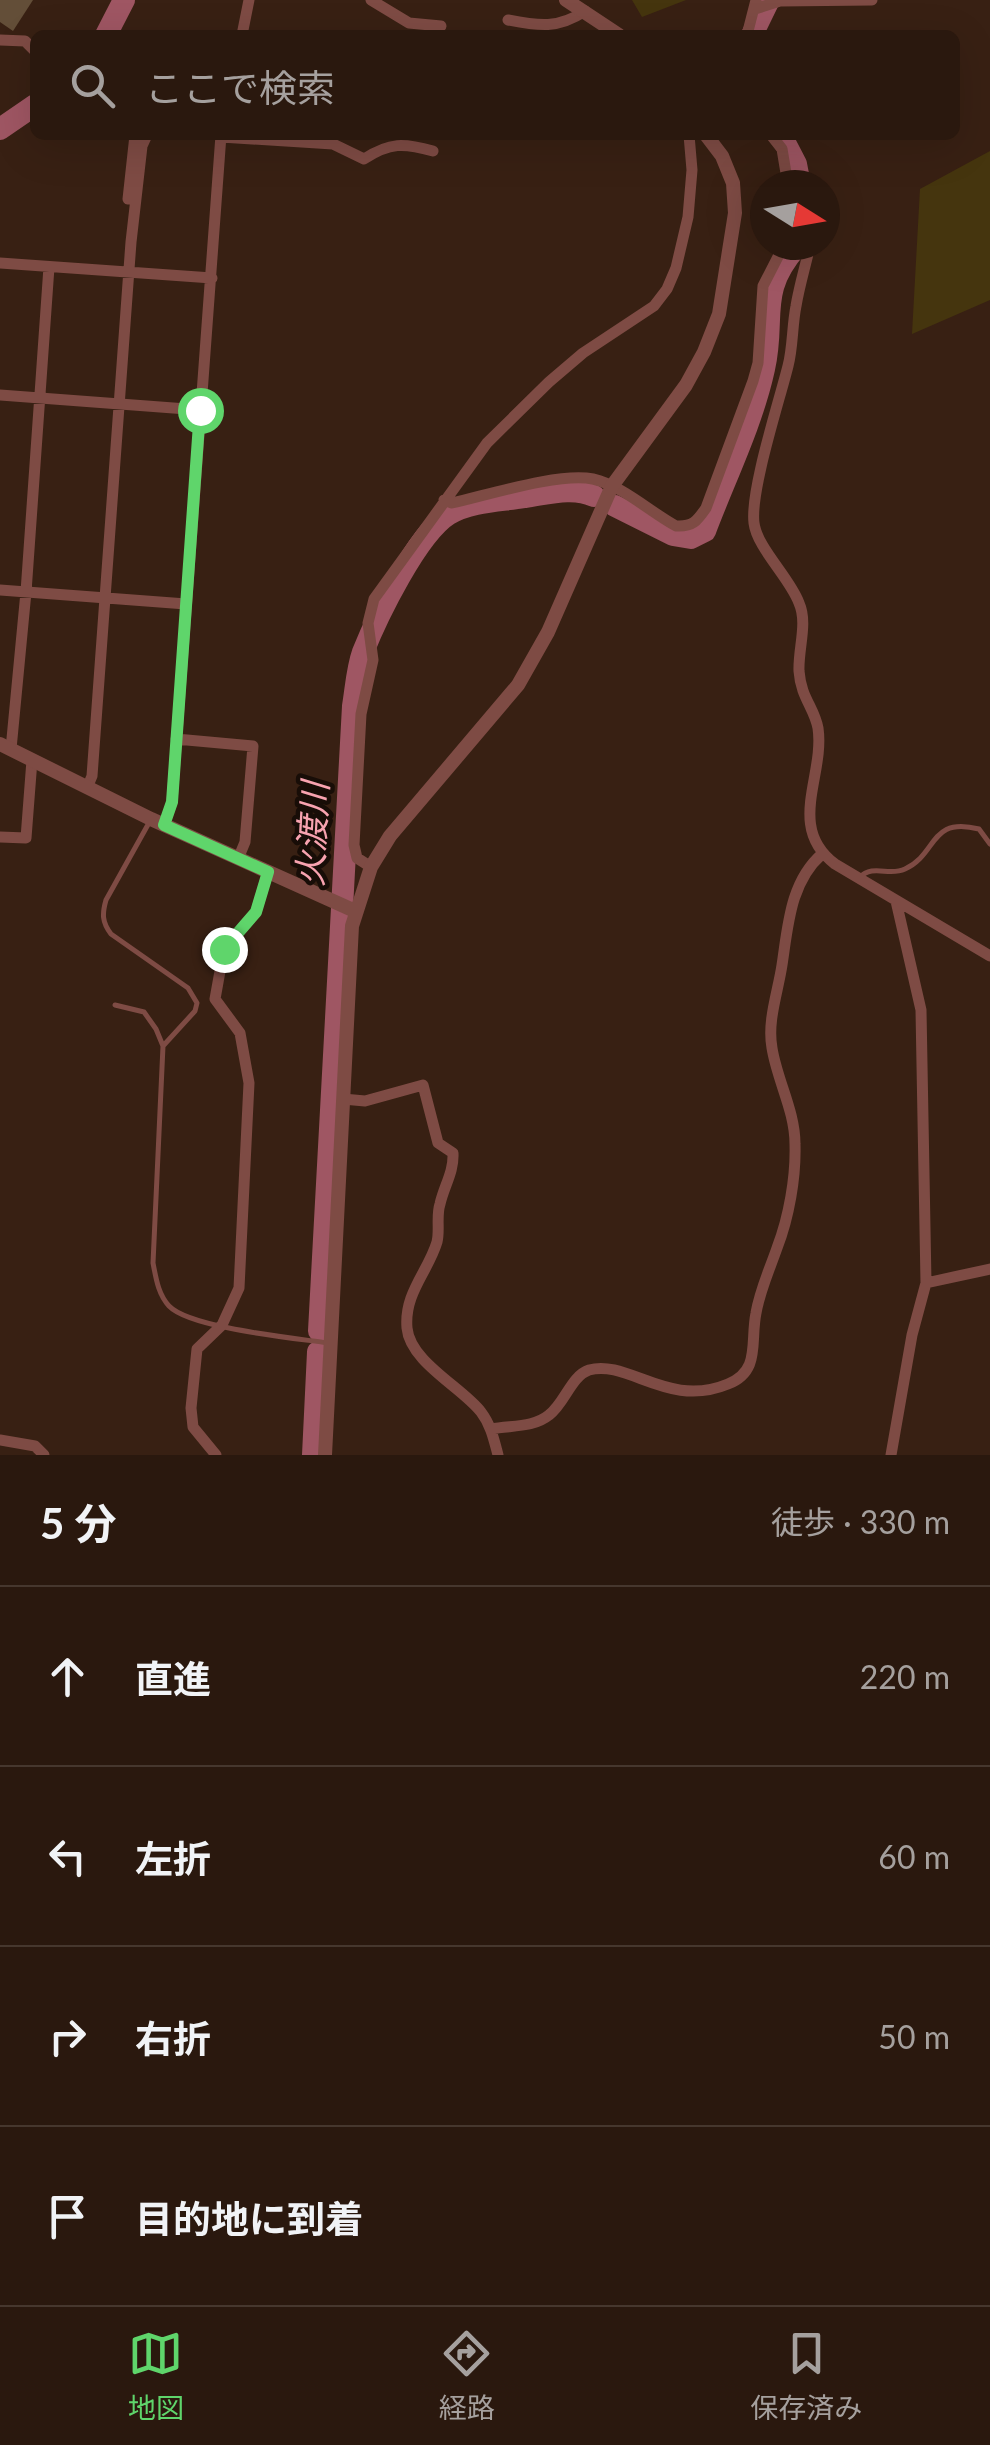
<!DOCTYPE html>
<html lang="ja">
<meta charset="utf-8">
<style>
:root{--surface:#2a180e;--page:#322117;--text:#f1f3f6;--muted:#a5a09e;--line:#46372e;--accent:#5fd56b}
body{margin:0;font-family:Lato,"Noto Sans JP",sans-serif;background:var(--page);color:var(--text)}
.compass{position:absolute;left:750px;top:170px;width:90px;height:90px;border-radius:50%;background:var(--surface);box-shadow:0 10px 40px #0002;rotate:101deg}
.stop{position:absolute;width:30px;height:30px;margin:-22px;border:8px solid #5fd56b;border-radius:50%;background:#fff}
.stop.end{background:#5fd56b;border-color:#fff;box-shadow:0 2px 10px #0008}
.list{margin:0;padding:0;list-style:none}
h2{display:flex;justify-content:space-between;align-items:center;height:130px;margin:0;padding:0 40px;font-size:42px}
h2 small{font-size:32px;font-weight:400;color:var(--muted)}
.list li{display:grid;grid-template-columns:65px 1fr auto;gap:30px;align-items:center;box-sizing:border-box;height:180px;padding:0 40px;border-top:2px solid var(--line)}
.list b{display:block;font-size:38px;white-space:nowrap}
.list em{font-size:32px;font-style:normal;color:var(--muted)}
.icon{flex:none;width:55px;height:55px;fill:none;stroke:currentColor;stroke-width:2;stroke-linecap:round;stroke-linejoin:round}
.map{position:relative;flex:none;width:990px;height:1455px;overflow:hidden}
.search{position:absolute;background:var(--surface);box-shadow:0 10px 40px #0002;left:30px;right:30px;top:30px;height:110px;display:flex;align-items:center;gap:25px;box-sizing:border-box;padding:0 35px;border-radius:15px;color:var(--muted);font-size:38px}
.sheet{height:850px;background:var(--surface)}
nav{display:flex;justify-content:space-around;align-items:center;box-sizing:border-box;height:140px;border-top:2px solid var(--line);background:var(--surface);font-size:28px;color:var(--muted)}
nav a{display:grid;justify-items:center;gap:5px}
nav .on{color:var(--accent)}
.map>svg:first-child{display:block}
.green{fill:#45350e}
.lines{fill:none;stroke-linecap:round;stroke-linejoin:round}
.river{stroke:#9f5663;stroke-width:22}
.building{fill:#634e38}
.service{stroke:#7e4b44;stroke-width:5}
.minor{stroke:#7e4b44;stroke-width:11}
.tertiary{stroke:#7e4b44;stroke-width:14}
.route{stroke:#5fd56b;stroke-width:12}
.labels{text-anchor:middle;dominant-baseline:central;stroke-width:9;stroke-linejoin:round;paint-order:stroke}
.water-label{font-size:35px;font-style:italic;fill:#f8a3b0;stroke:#180d07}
</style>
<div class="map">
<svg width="990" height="1455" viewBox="0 0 990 1455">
<rect width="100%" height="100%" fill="#382013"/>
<path class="green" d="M632 0H686L642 17Z
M990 151V300L912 334 920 189Z"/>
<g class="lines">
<path class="river" d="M106 35 124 0
M752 35 769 0
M0 129 35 105
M781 135 796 164 800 185
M615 506 673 535 691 538 705 531C725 478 752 424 764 369 776 317 756 292 798 245
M319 1331 353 706C356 688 357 669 363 652 377 617 417 534 449 514 471 501 501 501 525 497 547 494 573 486 594 496
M313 1455 318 1352"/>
</g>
<path class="building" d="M0 0H33L13 31 0 22Z"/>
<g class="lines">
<path class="service" d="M150 821 106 900C102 914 102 922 111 934L188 988 197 1003 195 1011 163 1046 153 1263C156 1278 158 1294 169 1306 190 1328 294 1338 328 1343
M859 878C874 863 888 877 905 869 938 854 929 816 979 829L990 844
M115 1005 144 1012 156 1029 163 1046"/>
<path class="minor" d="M371 0 409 23 441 26
M755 9 780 1 872 0
M508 20C539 26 558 29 585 11
M242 35 249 0
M747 35 756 0
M0 40 25 41 35 51
M771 135 782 149 788 185
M221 137 333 144 364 159C390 142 404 143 433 151
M128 199 135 135
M807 245 808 254C804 271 799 288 796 306 792 326 793 347 788 366 779 402 750 491 754 523 757 548 790 578 799 603 808 623 798 649 799 671 801 698 814 707 818 728 825 776 786 827 835 864L990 956
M0 263 212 278
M0 395 200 410
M444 500 452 503C488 495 560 472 593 479 623 486 650 512 676 526 693 527 697 521 706 508L753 381 758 363 763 286 784 245
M0 590 186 604
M176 739 253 746 245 842 238 859
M11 749 26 592 49 267
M87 788 92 776 131 242 142 146 147 135
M164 825 172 802 221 135
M0 837 26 838 32 760
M371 867 357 858 354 845 361 714 373 660 368 623 374 599 487 443 549 382 583 353 654 306 667 289 676 268 688 217 692 170 689 135
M343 1099 365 1101 423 1085 438 1143 453 1153C454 1172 444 1186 440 1204 436 1216 440 1230 437 1242 428 1272 404 1293 407 1328 410 1362 463 1388 481 1412 491 1425 494 1440 498 1455
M926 1283 990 1269
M491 1429C511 1425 533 1428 549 1415 565 1403 571 1376 589 1370 628 1359 668 1409 728 1384 761 1371 750 1342 756 1313 760 1290 769 1271 777 1248 789 1217 796 1177 795 1144 795 1111 777 1080 772 1048 767 1021 778 992 782 965 788 926 790 882 822 854
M0 1440 35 1446 44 1455
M216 1455 193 1427 191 1408 197 1349 222 1325 239 1288 249 1083 240 1033 215 999 224 949 256 912 268 872
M891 1455 912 1335 926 1283 921 1010 896 901"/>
<path class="tertiary" d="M566 0 619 35
M0 744 151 819 355 911
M325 1455 352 926 371 867 390 836 518 685 548 632 612 486 686 385 704 352 719 314 735 213 733 183 722 156 706 135"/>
</g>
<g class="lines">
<path class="route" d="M200 410 172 802 164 825 268 872 256 912 224 949"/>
</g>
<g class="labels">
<g class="water-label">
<text transform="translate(311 834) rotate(-87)">火渡川</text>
</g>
</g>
</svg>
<svg class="compass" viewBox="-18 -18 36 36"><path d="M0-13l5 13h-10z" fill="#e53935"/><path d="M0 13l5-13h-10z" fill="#a5a09e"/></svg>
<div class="stop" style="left:200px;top:410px"></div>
<div class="stop end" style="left:224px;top:949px"></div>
<div class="search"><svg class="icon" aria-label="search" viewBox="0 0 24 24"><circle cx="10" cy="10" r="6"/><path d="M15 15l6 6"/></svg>ここで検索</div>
</div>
<section class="sheet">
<h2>5 分<small>徒歩 · 330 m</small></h2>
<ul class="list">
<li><svg class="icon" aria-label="ahead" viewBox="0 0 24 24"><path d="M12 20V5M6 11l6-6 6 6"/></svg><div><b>直進</b></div><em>220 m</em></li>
<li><svg class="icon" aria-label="left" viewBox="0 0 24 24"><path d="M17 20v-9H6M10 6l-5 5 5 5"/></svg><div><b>左折</b></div><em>60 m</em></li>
<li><svg class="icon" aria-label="right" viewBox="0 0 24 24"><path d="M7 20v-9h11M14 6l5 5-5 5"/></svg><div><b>右折</b></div><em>50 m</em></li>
<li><svg class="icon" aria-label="arrive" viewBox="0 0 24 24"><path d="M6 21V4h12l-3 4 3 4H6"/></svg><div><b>目的地に到着</b></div></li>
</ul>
</section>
<nav>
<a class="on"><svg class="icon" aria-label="map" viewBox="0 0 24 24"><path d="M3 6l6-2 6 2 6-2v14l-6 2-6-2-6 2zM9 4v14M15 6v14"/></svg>地図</a>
<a><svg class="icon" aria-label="directions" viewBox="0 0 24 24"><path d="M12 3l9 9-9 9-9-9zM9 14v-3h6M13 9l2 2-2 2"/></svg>経路</a>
<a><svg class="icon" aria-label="saved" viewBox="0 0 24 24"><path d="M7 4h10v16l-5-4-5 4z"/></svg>保存済み</a>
</nav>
